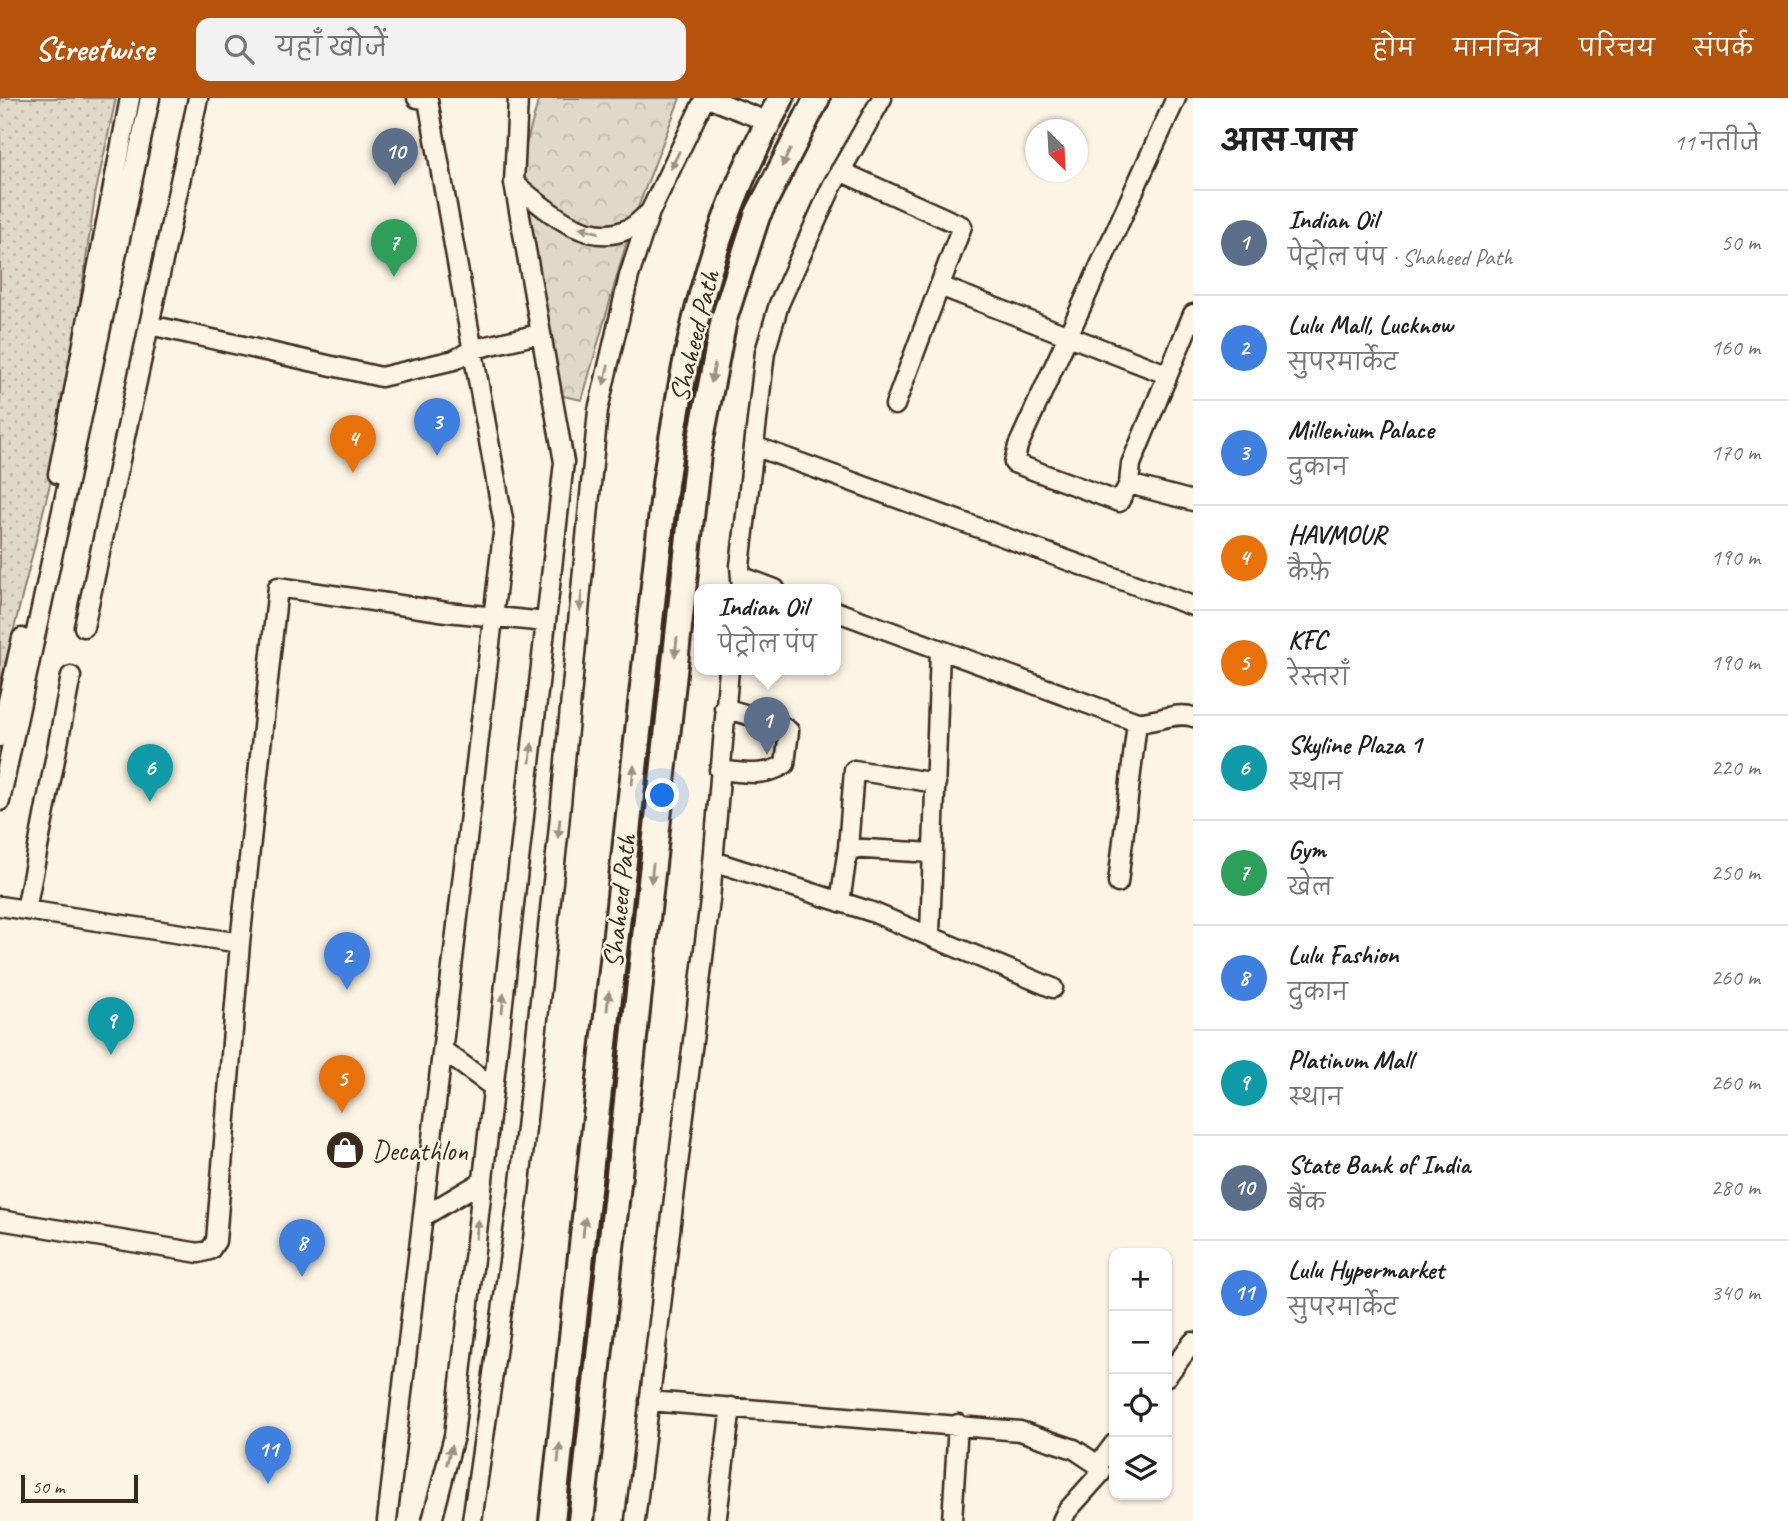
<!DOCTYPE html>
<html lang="hi">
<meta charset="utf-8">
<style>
:root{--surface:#fff;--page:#f2f2f2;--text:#222;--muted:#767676;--line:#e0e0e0;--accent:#b45309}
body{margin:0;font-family:Caveat,"Playpen Sans Deva",sans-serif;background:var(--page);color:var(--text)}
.controls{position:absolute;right:21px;bottom:21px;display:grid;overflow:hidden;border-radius:14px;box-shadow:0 2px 5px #0004}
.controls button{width:63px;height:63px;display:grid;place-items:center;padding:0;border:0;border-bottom:2px solid var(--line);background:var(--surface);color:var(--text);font:35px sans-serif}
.compass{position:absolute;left:1025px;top:21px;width:63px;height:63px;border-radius:50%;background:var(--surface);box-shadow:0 2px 5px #0004;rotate:156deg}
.scale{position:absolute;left:21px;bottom:18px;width:117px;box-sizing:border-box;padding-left:7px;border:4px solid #3b2a1e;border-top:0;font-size:19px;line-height:24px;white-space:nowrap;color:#3b2a1e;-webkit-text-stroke:5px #fcf5e5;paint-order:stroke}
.you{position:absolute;left:663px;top:698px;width:24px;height:24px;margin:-18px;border:5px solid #fff;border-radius:50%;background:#1a73e8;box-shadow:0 0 0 10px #1a73e833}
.badge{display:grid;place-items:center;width:46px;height:46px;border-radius:50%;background:var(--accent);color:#fff;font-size:23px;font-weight:700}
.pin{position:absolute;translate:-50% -58px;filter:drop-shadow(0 2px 4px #0008)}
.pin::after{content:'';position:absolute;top:37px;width:24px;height:21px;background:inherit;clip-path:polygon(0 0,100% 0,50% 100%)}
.popup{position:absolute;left:694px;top:486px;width:147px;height:91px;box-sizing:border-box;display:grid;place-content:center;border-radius:14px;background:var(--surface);filter:drop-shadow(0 2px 5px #0005);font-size:23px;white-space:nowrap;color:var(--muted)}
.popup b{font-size:26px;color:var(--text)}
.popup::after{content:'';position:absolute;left:50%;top:100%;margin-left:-14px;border:14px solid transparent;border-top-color:var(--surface)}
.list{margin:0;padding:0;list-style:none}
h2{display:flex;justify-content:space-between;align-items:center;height:91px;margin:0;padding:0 28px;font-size:30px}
h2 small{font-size:23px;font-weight:400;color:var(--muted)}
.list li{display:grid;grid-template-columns:46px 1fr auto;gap:21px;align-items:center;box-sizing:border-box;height:105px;padding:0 28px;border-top:2px solid var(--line)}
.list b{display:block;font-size:26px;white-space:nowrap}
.list p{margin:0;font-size:23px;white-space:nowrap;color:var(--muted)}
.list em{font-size:23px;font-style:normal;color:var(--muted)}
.icon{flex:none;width:38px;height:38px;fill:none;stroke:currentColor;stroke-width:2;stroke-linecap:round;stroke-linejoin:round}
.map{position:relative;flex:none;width:1193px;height:1423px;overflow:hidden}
header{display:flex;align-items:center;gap:42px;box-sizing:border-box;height:98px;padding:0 35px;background:var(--accent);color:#fff}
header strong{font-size:33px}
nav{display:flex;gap:38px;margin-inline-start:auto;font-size:24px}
.search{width:490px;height:63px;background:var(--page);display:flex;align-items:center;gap:18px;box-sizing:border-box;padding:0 24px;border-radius:14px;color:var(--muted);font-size:26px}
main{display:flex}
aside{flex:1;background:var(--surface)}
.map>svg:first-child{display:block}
.grass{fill:url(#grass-dots);stroke:#8e8173;stroke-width:2}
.park{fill:url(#park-crowns);stroke:#8e8173;stroke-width:2}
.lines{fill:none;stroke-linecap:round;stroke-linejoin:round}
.minor-casing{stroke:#3b2a1e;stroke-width:23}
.highway-casing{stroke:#3b2a1e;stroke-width:30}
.minor{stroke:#fcf5e5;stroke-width:18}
.highway{stroke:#fcf5e5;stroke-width:24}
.oneway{fill:#9c9082}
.labels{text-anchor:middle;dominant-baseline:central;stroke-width:5;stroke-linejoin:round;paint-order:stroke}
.street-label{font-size:28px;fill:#3b2a1e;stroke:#fcf5e5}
.poi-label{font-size:28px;fill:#3b2a1e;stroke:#fcf5e5;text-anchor:start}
</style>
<header>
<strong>Streetwise</strong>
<div class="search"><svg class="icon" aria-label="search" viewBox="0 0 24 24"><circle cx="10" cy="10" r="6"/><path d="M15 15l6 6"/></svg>यहाँ खोजें</div>
<nav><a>होम</a><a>मानचित्र</a><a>परिचय</a><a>संपर्क</a></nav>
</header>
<main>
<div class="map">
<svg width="1193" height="1423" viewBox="0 0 1193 1423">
<defs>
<pattern id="grass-dots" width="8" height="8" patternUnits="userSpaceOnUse" patternTransform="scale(1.75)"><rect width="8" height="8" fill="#e0d8c8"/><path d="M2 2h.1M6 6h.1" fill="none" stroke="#c1baab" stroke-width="1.8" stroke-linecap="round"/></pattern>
<pattern id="park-crowns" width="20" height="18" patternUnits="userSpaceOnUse" patternTransform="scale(1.75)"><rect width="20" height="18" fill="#e0d8c8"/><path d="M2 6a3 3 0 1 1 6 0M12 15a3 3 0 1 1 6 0" fill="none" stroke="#c1baab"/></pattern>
</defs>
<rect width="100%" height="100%" fill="#fcf5e5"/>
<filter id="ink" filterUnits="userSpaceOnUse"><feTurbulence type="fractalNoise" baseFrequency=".0143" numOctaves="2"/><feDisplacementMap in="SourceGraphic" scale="14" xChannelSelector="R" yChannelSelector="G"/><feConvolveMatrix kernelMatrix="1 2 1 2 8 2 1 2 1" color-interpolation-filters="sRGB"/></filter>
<g filter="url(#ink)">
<path class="grass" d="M0 0H116L95 98 60 346 0 587Z"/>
<path class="park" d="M539 0H680L632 125 582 302 558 297 520 68Z"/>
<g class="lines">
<g class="minor-casing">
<path id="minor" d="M708 0 769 24
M840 73 962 128 895 307
M514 85C543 109 586 151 628 131 636 128 643 119 650 114
M940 188 1166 276
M1193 216 1131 366 1129 386 1193 403
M150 227 381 279 454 262 474 251 539 236
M754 348 1193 508
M58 376 130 0
M1129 386 1119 404 1014 365 1018 348 1176 0
M743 479 775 491
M742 491 740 468 765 254 779 206 832 88 882 0
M835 513 1137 624C1155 625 1176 613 1193 619
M84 529 198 0
M0 639 22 540
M719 672C743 674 764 680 785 666L789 633 779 626 724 610
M0 703 150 0
M848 750 854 672 936 685
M713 763 872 814 1053 890
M1118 785 1137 624
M840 804 848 750 933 755
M0 808 240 845
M26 812 71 578
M930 836 940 552
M444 953 493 989
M424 1118 483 1083
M0 1122 199 1155 210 1152 216 1143 240 845 278 489 447 514 546 524
M1167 1278 1193 1244
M649 1303 1020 1333 1074 1351 1098 1367 1101 1375 1067 1413 1062 1423
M1098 1367 1114 1346
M717 1418 731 1309
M387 1423 504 427 428 2 417 0
M432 1423 454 1338 564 364 514 85 518 0
M472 1423 519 1094 558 738 598 312 629 178 650 114 705 0
M635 1423 710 802 729 571
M952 1423 958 1326"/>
</g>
<g class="highway-casing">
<path id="highway" d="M552 1423 665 386C680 283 700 178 741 82 753 54 767 27 781 0
M581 1423 698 356 724 221 757 118 817 0"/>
</g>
<use href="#minor" class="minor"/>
<use href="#highway" class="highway"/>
</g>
<defs><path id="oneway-solid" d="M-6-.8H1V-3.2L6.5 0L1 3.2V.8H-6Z" transform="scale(1.75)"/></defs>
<g class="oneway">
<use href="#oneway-solid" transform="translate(786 60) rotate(116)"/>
<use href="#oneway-solid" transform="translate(675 62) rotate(116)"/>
<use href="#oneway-solid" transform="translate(589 132) rotate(-165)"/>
<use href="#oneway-solid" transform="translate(713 275) rotate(101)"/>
<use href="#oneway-solid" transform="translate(606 277) rotate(103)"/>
<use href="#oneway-solid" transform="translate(581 503) rotate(95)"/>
<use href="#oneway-solid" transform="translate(676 549) rotate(96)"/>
<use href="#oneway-solid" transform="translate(531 655) rotate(-84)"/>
<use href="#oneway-solid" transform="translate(633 677) rotate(-84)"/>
<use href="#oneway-solid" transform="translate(559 730) rotate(96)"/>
<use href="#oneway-solid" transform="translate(652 775) rotate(96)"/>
<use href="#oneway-solid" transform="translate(608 903) rotate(-84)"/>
<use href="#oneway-solid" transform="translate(503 905) rotate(-84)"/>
<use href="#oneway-solid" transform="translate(584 1129) rotate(-84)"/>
<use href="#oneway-solid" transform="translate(477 1131) rotate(-84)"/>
<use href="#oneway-solid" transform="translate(559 1355) rotate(-84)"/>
<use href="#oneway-solid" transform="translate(449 1357) rotate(-76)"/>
</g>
</g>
<defs>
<g id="shop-disc" transform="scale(2.0125)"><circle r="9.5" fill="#3b2a1e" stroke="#fcf5e5"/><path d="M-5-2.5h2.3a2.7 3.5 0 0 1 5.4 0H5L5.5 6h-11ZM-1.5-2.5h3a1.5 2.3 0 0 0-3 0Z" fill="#fff"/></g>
</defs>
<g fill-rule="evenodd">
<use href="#shop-disc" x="345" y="1052"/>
</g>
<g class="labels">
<g class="street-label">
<text transform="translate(694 238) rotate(-76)">Shaheed Path</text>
<text transform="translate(619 803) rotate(-84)">Shaheed Path</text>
</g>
<g class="poi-label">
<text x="372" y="1052">Decathlon</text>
</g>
</g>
</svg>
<div class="controls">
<button>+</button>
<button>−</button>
<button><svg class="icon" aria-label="locate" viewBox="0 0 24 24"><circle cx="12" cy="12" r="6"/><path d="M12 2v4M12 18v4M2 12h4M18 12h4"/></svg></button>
<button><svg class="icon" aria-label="layers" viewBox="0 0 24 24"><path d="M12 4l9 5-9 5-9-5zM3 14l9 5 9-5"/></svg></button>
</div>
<svg class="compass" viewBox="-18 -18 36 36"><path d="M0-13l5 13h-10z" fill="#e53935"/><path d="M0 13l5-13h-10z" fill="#767676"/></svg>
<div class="scale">50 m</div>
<div class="you"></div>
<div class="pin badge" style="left:767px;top:657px;background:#5c6f8a">1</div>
<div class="popup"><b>Indian Oil</b>पेट्रोल पंप</div>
<div class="pin badge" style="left:347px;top:892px;background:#3f7fe0">2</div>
<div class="pin badge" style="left:437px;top:358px;background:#3f7fe0">3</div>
<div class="pin badge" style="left:353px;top:375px;background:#e8710a">4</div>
<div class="pin badge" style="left:342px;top:1015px;background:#e8710a">5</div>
<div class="pin badge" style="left:150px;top:704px;background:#0f9aa8">6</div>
<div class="pin badge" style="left:394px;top:179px;background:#2e9e5b">7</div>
<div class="pin badge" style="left:302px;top:1179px;background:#3f7fe0">8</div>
<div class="pin badge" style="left:111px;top:957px;background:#0f9aa8">9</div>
<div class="pin badge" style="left:395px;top:88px;background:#5c6f8a">10</div>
<div class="pin badge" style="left:268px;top:1386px;background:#3f7fe0">11</div>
</div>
<aside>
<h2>आस-पास<small>11 नतीजे</small></h2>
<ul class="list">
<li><span class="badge" style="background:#5c6f8a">1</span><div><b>Indian Oil</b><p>पेट्रोल पंप · Shaheed Path</p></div><em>50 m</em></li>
<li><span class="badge" style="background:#3f7fe0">2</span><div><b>Lulu Mall, Lucknow</b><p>सुपरमार्केट</p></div><em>160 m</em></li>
<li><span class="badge" style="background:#3f7fe0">3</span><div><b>Millenium Palace</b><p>दुकान</p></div><em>170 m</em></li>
<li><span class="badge" style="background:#e8710a">4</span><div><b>HAVMOUR</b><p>कैफ़े</p></div><em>190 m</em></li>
<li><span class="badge" style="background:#e8710a">5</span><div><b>KFC</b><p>रेस्तराँ</p></div><em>190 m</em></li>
<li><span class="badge" style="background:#0f9aa8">6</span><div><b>Skyline Plaza 1</b><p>स्थान</p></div><em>220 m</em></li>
<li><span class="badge" style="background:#2e9e5b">7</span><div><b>Gym</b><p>खेल</p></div><em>250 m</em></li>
<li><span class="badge" style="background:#3f7fe0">8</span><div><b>Lulu Fashion</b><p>दुकान</p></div><em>260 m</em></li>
<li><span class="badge" style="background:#0f9aa8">9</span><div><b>Platinum Mall</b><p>स्थान</p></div><em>260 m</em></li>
<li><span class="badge" style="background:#5c6f8a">10</span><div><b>State Bank of India</b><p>बैंक</p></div><em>280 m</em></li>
<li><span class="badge" style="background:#3f7fe0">11</span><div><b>Lulu Hypermarket</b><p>सुपरमार्केट</p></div><em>340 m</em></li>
</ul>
</aside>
</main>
